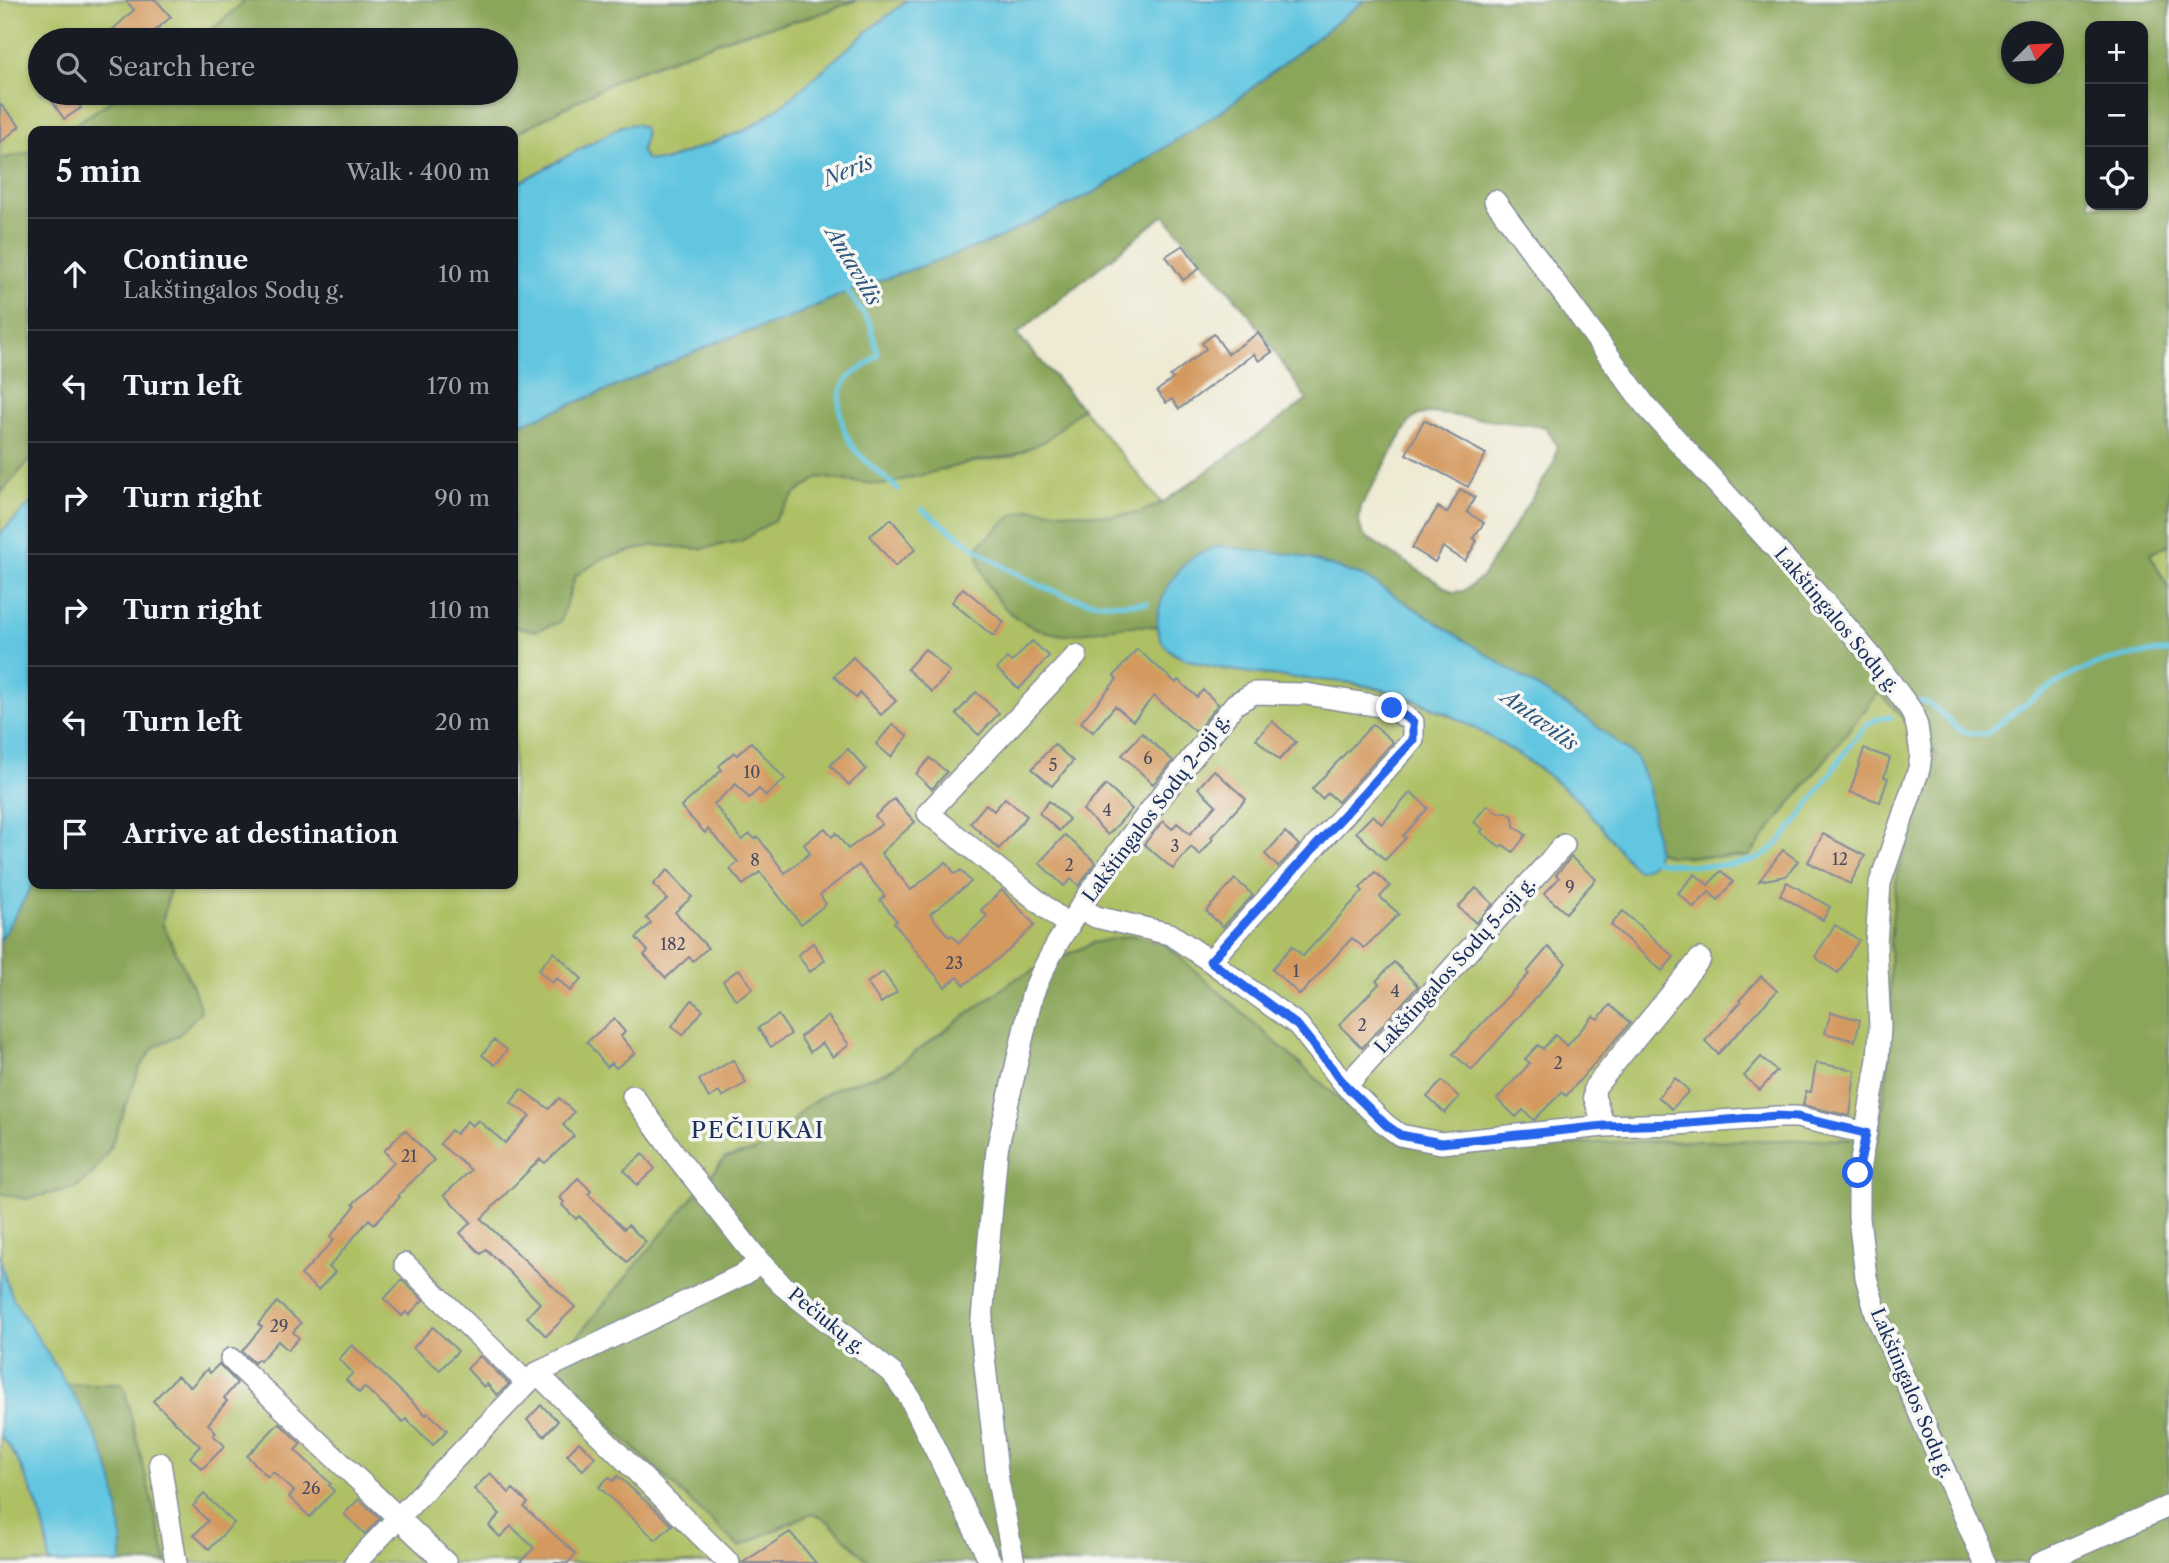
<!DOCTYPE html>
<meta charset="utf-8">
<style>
:root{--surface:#171b24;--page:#20242c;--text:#f1f3f6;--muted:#9ea1a6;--line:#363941}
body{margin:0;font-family:"Libre Caslon Text",serif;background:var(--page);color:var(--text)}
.controls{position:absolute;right:21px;top:21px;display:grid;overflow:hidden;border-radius:14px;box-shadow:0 2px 5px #0004}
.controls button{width:63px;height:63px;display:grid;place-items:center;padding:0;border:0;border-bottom:2px solid var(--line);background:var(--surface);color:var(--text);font:35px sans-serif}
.compass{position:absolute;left:2001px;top:21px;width:63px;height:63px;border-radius:50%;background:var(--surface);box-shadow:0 2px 5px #0004;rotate:66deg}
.stop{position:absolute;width:21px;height:21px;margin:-16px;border:5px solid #2563eb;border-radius:50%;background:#fff}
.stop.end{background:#2563eb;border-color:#fff;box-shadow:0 2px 7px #0008}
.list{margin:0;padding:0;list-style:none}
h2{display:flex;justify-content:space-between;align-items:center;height:91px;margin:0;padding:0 28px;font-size:30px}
h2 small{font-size:23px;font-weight:400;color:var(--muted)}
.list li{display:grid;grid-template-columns:46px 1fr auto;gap:21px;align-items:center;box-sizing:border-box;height:112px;padding:0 28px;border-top:2px solid var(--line)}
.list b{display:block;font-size:26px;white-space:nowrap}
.list p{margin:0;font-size:23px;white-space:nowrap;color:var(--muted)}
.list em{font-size:23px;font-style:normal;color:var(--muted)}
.icon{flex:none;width:38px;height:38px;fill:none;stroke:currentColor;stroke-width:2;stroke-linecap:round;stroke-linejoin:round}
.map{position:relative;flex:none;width:2169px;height:1563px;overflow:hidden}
.search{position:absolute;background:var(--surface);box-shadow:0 2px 5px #0004;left:28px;top:28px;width:490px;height:77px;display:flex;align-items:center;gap:18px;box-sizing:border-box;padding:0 24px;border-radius:38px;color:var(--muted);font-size:26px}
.panel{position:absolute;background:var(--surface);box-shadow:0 2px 5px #0004;left:28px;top:126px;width:490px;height:763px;border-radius:14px}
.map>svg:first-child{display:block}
.green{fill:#aec064;stroke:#647861;stroke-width:2}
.forest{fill:#8aa65a;stroke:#526a5c;stroke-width:2;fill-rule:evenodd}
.water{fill:#62c6e0;stroke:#3e7a9f;stroke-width:2}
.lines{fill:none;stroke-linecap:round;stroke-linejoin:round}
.stream{stroke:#62c6e0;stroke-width:5}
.building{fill:#d4995e}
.minor-casing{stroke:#848c98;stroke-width:24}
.minor{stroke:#fff;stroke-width:21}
.route{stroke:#2563eb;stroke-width:9}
.labels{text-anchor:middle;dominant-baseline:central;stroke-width:7;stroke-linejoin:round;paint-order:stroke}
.number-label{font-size:16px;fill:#494a5e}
.street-label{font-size:19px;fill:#1b2f5e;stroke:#f6f6f2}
.water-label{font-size:21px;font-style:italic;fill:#2d557e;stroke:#f6f6f2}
.quarter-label{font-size:23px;letter-spacing:2px;fill:#1b2f5e;stroke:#f6f6f2}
</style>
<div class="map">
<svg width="2169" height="1563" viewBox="0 0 2169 1563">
<rect width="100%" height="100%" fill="#f6f6f2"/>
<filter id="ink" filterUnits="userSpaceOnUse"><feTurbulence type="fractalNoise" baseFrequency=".0143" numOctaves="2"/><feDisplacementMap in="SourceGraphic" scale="14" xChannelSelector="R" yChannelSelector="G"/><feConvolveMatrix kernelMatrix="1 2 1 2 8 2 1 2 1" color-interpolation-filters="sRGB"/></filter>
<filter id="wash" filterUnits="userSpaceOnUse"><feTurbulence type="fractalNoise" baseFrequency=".00686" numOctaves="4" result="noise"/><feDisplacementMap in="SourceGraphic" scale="28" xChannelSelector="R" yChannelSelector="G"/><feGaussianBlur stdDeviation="1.57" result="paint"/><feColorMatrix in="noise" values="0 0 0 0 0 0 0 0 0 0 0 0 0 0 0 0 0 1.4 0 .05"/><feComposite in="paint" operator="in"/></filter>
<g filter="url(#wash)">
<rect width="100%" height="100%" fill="#eeead3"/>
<path class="green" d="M0 0H246L200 40H40V93H123L65 131H33V152L0 159Z
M857 0H908L869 30 785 103 748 129 664 161 647 160 641 151 645 136 622 126 513 186V135L622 77 737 35 814 16Z
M1082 408 1162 503 1139 513 1114 516 1029 509 1067 635 1137 624 1158 627C1160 633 1162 642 1166 647 1187 675 1313 676 1351 683 1436 700 1519 746 1582 805 1603 825 1617 850 1638 869L1655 861 1657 851 1669 856 1748 857 1879 692 1937 755 1897 874 1890 943 1891 1038 1879 1139 1610 1142 1480 1151 1405 1145 1362 1119 1017 978 888 1072 836 1088 804 1108 781 1136 755 1151 725 1158 739 1547 811 1513 828 1521 870 1563H167L123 1384H65L10 1297 1 1266 0 1193 25 1199 75 1188 93 1173 110 1148 140 1067 154 1047 179 1035 194 990 162 923 171 884H513V626L536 631 569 597 575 576 604 558 654 545 700 549 773 521 795 494 819 477 853 482 1012 456 1047 440Z
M33 456V501L0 534V494Z
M2169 544V589L2150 554Z
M0 1436C17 1450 42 1513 46 1535 48 1544 48 1554 49 1563H0Z"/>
<path class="forest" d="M246 0H857L814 16 737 35 622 77 513 135V131H65L123 93H506V40H200Z
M1365 0H2169V544L2150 554 2169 590V1563H870L828 1521 811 1513 739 1547 550 1369 725 1158 755 1151 781 1136 804 1108 836 1088 888 1072 1017 978 1092 943 1133 935 1166 945 1362 1119 1405 1145 1480 1151 1610 1142 1879 1139 1891 1038 1890 943 1897 874 1937 755 1879 692 1748 857 1669 856 1657 851 1653 824 1589 720 1365 577 1297 555 1160 605 1158 627C1135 624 1115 627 1093 631 1084 632 1074 635 1066 635 1016 631 982 595 977 547L1011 516 1030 509 1114 516 1139 513 1162 503 1307 400 1249 314 1164 215 1017 334 1082 408 1047 440 1012 456 975 461 883 485 819 477 795 494 773 521 741 541 700 549 654 545 604 558 575 576 560 622 536 631 513 626V427L612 388 719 341 787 319 847 292 990 242 1093 193 1226 108ZM2090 26H2143V205H2090ZM2011 32H2054V74H2011ZM1431 413 1546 427 1557 446 1554 463 1482 577 1463 591 1453 592 1363 535 1359 522 1361 506 1410 421 1419 415Z
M33 152V456L0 494V159Z
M33 884H171L162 923 194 990 201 1011 179 1035 154 1047 140 1067 110 1148 93 1173 75 1188 25 1199 0 1193V941Z
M65 1384H123L167 1563H122V1545Z"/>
<path class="water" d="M908 0H1365L1226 108 1093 193 990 242 847 292 787 319 719 341 612 388 513 427V186L622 126 635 124 643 127 645 136 641 151 647 160 665 161 748 129 785 103 869 30Z
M33 501V884L0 941V534Z
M1218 546 1297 555 1365 577 1589 720 1636 758 1649 787 1657 851C1655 864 1650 868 1637 870 1618 851 1604 829 1586 809 1548 767 1455 712 1401 695 1383 689 1362 684 1344 682 1305 678 1194 673 1168 649 1142 624 1169 578 1189 560 1197 553 1209 550 1218 546Z
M0 1251C4 1294 23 1313 44 1348 69 1388 99 1432 112 1477 119 1504 122 1536 122 1563H49C48 1554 48 1544 46 1535 42 1513 17 1450 0 1436Z"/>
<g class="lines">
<path class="stream" d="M845 288 870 323 878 354C868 368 855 369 846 381 833 399 842 432 854 448 865 463 884 476 898 489
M922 509C972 546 1024 588 1087 601 1106 605 1128 603 1147 603
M1919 701C1939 704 1946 723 1963 731 1969 734 1979 733 1986 734 2011 714 2053 682 2083 670 2108 659 2142 652 2169 652
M1652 857 1655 861C1687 866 1726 869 1757 859 1783 850 1828 775 1846 751 1853 740 1863 726 1875 720 1879 718 1887 718 1891 717"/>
</g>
<g id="blocks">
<path class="building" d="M125 0H156L171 17 144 40H119L111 31 134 10Z
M47 93H72L81 108 64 119Z
M0 104 20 126 0 143Z
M1183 245 1200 268 1183 280 1166 256Z
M1258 333 1272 352 1259 361 1254 354 1179 409 1172 399 1166 403 1157 391 1173 379 1170 376 1206 349 1202 343 1214 334 1228 354Z
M1424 420 1486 454 1468 487 1406 454Z
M1460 489 1475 497 1467 512 1484 523 1473 538 1477 541 1465 561 1443 547 1435 562 1412 548 1438 507 1447 513Z
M891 519 916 549 895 566 870 536Z
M963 588 1004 622 993 636 952 602Z
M1032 641 1049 656 1019 689 997 669 1007 658 1012 662Z
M925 649 950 672 932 692 907 669Z
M1137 649 1176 683 1178 680 1197 697 1203 690 1218 704 1196 732 1154 696 1133 721 1115 706 1093 732 1081 722 1117 679 1114 676Z
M853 657 896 701 881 715 860 693 856 698 834 676Z
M976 692 999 713 979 735 956 714Z
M1272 721 1296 742 1279 760 1256 739Z
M893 724 908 736 891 757 876 744Z
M1373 724 1393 742 1338 802 1328 793 1322 799 1312 789Z
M1142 733 1173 761 1153 784 1122 755Z
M751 742 785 779 766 796 759 789 749 798 736 784 714 804 742 840 750 834 755 839 758 837 785 873 810 853 804 844 825 828 832 837 836 833 848 849 882 824 875 816 894 799 915 822 881 853 911 890 946 862 955 874 961 870 971 882 930 914 949 937 952 935 959 943 987 916 981 910 1002 890 1035 925 1008 951 964 985 958 977 945 987 894 923 897 921 880 900 885 896 859 865 820 895 826 904 801 924 760 872 743 885 730 869 738 862 708 829 705 833 681 807 722 770 719 766 734 752 737 755Z
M1054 744 1073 761 1052 786 1032 769Z
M848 749 866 769 849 785 830 765Z
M1864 749 1890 758 1884 777 1888 778 1880 802 1850 792Z
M930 758 947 772 932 789 916 774Z
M1214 770 1246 799 1211 837 1213 839 1200 855 1191 847 1173 869 1144 844 1163 821 1172 829 1177 823 1190 834 1216 805 1198 788Z
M1106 785 1132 809 1108 835 1083 810Z
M1411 792 1428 808 1403 836 1406 838 1385 860 1356 832 1373 815 1382 824Z
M1005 798 1027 816 999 849 970 823 986 804 994 811Z
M1049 801 1069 819 1059 831 1039 813Z
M1487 805 1498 813 1507 812 1513 817 1514 826 1526 835 1513 852 1503 845 1500 847 1481 832 1483 829 1474 822Z
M1285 832 1299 845 1278 867 1265 854Z
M1823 834 1865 856 1850 884 1808 862Z
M1065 835 1095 862 1079 886 1071 879 1064 886 1039 863Z
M1783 850 1798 861 1786 876 1759 881Z
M1571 857 1596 879 1566 913 1544 894 1559 878 1556 875Z
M668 870 692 897 675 912 708 948 693 961 689 957 666 978 644 955 648 951 636 938 651 923 646 918 667 899 653 884Z
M1721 871 1733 882 1718 900 1709 892 1694 908 1678 893 1695 874 1708 885Z
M1375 872 1390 886 1380 897 1399 914 1364 948 1352 938 1300 995 1272 969 1292 946 1303 956 1363 891 1360 888Z
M1235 879 1253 895 1223 927 1206 911Z
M1787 882 1830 907 1823 920 1780 895Z
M1476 888 1493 904 1476 923 1458 907Z
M1623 911 1674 957 1662 971 1611 925Z
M1835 925 1859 940 1838 973 1815 957Z
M813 943 825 960 810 972 798 955Z
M1548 947 1566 963 1472 1070 1453 1054 1529 974 1527 972Z
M554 952 582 979 570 991 557 978 552 983 538 970Z
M1394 962 1418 986 1362 1048 1339 1025 1379 984 1376 981Z
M739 969 753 988 736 1000 723 981Z
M883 972 897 992 881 1003 867 983Z
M1761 976 1777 991 1718 1054 1705 1041 1741 1002 1739 1001Z
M692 1000 703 1010 683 1035 672 1026Z
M1610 1005 1630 1023 1566 1096 1562 1092 1534 1120 1523 1110 1516 1117 1497 1099 1530 1063 1525 1059 1538 1045 1543 1049 1555 1035 1567 1046 1593 1016 1598 1019Z
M1831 1012 1860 1020 1855 1041 1825 1033Z
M778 1015 791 1034 771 1047 758 1028Z
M828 1016 849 1045 833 1057 822 1043 810 1052 800 1037Z
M614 1019 625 1032 621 1036 635 1053 616 1068 612 1063 607 1067 587 1042Z
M494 1040 507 1050 495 1065 482 1055Z
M1761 1057 1777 1071 1760 1090 1744 1076Z
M733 1060 746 1083 722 1097 719 1092 709 1098 699 1080Z
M1816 1063 1855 1070 1850 1116 1803 1105 1806 1091 1811 1092Z
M1675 1078 1689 1091 1672 1109 1658 1097Z
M1442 1081 1459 1097 1445 1113 1427 1097Z
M521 1089 549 1109 559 1098 574 1112 563 1125 574 1136 545 1163 540 1159 481 1219 575 1307 546 1336 527 1317 540 1303 486 1249 481 1254 460 1233 471 1222 444 1195 471 1170 440 1144 451 1130 456 1134 467 1121 472 1126 478 1120 505 1143 530 1116 511 1103Z
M405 1130 434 1160 398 1195 400 1197 374 1224 369 1219 329 1267 335 1272 318 1290 301 1275 334 1240 330 1237 355 1206 353 1204 394 1162 384 1151Z
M643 1154 655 1169 637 1185 624 1170Z
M578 1178 591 1191 588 1194 624 1229 628 1225 646 1242 627 1262 579 1216 576 1219 562 1205 564 1202 560 1198Z
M402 1280 423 1300 409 1315 406 1312 402 1316 384 1299Z
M277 1302 301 1323 293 1332 299 1338 288 1350 278 1341 260 1361 258 1359 254 1363 242 1351 262 1327 258 1324Z
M433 1327 458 1351 440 1370 413 1348Z
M352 1345 426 1415 428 1413 447 1430 433 1445 406 1419 403 1422 364 1387 359 1393 346 1380 353 1373 339 1359Z
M480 1356 509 1384 497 1395 487 1384 484 1387 467 1369Z
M219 1364 237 1383 224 1398 227 1401 208 1424 216 1432 213 1435 225 1446 202 1469 190 1457 200 1446 153 1401 177 1376 191 1387 207 1369 210 1373Z
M541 1405 558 1421 544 1436 527 1420Z
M279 1423 301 1444 295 1450 331 1484 329 1485 334 1491 310 1517 289 1497 294 1491 273 1472 268 1477 247 1456Z
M579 1442 595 1457 583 1470 567 1455Z
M490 1473 509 1493 513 1489 528 1503 524 1507 576 1554 568 1563H519L534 1548 511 1526 500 1537 489 1526 500 1514 474 1489Z
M618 1476 672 1525 656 1540 599 1487 609 1477 613 1481Z
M204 1494 234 1523 209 1549 194 1535 208 1521 193 1506Z
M359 1499 380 1518 365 1534 344 1514Z
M790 1532 816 1563H742Z"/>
</g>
</g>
<g filter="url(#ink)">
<use href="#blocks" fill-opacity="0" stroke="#848c98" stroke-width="2"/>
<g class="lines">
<g class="minor-casing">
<path id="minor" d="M1495 201 1645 405 1839 618 1872 657 1911 710 1917 726 1921 754 1919 769 1880 883 1876 945 1880 1028 1878 1059 1859 1173V1218L1866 1277 1876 1314 1985 1563
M1080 908 1096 917 1170 934 1210 961 1298 1025 1346 1086 1386 1125 1400 1135 1441 1143 1604 1126 1677 1124 1777 1117H1797L1866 1133
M1069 926 928 813 1076 656
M1346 1086 1564 845
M633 1096 677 1157 759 1261 782 1285 893 1374 909 1396 991 1563
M1604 1126 1594 1096 1595 1087 1700 959
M405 1264 527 1383
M231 1359 446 1563
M537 1373 729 1563
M160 1463 176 1563
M355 1563 537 1373 746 1273 759 1261
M1014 1563 998 1481 981 1330 997 1150 1032 996C1045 960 1067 927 1089 894 1134 828 1185 767 1235 704L1254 693 1306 694 1392 708 1413 722V740L1210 961
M2040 1563 2169 1506"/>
</g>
<use href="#minor" class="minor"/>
</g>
</g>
<g class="lines" filter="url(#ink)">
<path class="route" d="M1392 708 1413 722V740L1210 961 1298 1026 1346 1086 1386 1125 1400 1135 1441 1143 1604 1126 1677 1124 1777 1116 1797 1117 1866 1133 1858 1173"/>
</g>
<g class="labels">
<g class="number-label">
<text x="1148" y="758">6</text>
<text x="1053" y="765">5</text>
<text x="752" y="772">10</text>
<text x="1107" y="810">4</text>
<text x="1175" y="846">3</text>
<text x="1840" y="859">12</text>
<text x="755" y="860">8</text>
<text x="1069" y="865">2</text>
<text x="1570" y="887">9</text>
<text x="673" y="944">182</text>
<text x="954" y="963">23</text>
<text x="1296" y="971">1</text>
<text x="1395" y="991">4</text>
<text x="1362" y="1025">2</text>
<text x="1558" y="1063">2</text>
<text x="409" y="1156">21</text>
<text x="279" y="1326">29</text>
<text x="311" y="1488">26</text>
</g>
<g class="street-label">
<text transform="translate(1837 620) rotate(50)">Lakštingalos Sodų g.</text>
<text transform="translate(1156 808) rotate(-53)">Lakštingalos Sodų 2-oji g.</text>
<text transform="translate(1455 965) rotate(-48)">Lakštingalos Sodų 5-oji g.</text>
<text transform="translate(827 1321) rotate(39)">Pečiukų g.</text>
<text transform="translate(1912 1393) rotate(67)">Lakštingalos Sodų g.</text>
</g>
<g class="water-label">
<text transform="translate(848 170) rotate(-22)">Neris</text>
<text transform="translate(854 266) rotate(59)">Antavilis</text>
<text transform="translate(1540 720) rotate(36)">Antavilis</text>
</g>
<g class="quarter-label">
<text x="758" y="1130">PEČIUKAI</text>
</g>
</g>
</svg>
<div class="controls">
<button>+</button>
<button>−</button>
<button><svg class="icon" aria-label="locate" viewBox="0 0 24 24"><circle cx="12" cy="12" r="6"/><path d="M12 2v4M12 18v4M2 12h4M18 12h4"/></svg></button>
</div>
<svg class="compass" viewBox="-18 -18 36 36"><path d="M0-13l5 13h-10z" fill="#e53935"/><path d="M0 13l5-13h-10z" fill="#9ea1a6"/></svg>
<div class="stop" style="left:1858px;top:1173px"></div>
<div class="stop end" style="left:1392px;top:708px"></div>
<div class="search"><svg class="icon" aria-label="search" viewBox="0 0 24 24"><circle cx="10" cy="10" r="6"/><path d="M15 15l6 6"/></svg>Search here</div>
<section class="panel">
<h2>5 min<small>Walk · 400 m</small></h2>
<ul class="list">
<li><svg class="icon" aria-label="ahead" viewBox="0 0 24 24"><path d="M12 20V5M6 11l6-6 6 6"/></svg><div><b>Continue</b><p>Lakštingalos Sodų g.</p></div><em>10 m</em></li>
<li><svg class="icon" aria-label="left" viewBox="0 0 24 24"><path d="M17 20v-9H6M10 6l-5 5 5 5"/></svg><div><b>Turn left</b></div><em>170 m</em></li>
<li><svg class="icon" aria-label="right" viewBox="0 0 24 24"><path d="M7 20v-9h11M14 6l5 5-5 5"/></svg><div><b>Turn right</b></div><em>90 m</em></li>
<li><svg class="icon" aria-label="right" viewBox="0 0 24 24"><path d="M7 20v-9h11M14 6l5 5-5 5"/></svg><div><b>Turn right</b></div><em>110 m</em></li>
<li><svg class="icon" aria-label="left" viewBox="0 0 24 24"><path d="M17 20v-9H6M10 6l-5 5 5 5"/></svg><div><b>Turn left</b></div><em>20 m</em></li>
<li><svg class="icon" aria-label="arrive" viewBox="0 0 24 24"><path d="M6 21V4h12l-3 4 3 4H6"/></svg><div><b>Arrive at destination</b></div></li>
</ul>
</section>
</div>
